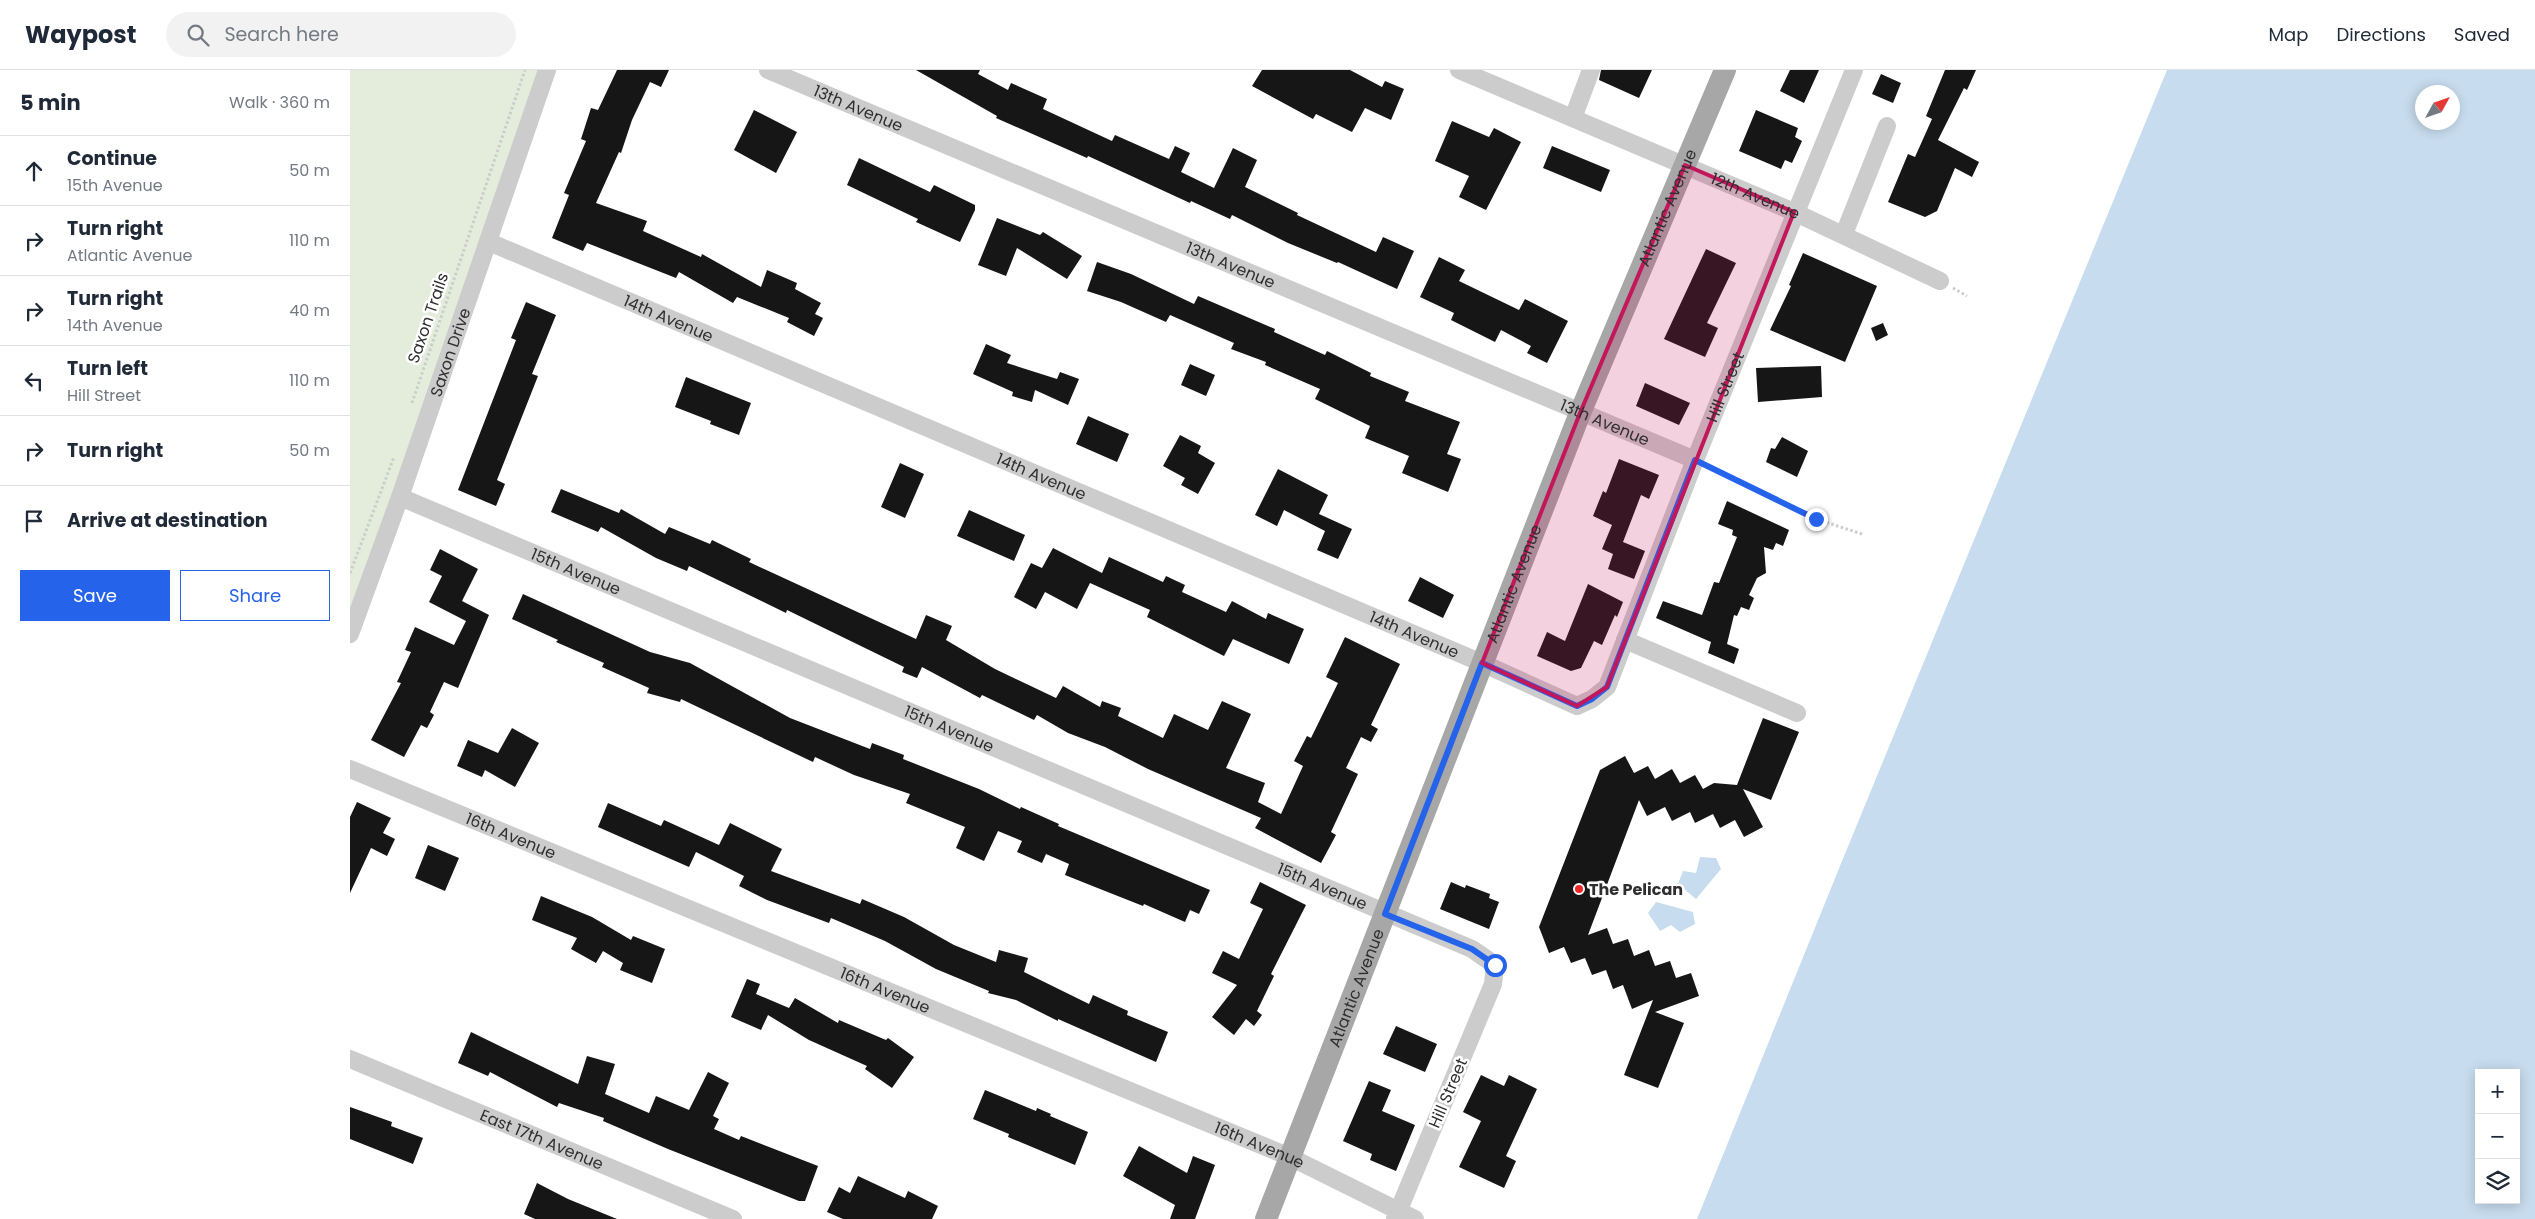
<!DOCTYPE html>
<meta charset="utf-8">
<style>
:root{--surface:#fff;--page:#f2f2f3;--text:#1f2937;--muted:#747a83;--line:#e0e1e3;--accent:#2563eb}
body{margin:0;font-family:Poppins,sans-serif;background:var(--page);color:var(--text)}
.controls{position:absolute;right:15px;bottom:15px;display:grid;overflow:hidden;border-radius:0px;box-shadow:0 2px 12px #0003}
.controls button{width:45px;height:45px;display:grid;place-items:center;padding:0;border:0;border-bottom:1px solid var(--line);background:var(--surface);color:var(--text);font:25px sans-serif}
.compass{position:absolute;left:2065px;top:15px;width:45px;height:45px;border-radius:50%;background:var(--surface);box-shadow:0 2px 12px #0003;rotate:50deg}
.stop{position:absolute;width:15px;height:15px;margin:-11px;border:4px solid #2563eb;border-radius:50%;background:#fff}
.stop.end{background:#2563eb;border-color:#fff;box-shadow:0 1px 5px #0008}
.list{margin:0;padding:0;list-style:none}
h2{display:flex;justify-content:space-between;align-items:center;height:65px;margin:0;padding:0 20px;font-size:21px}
h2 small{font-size:16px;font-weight:400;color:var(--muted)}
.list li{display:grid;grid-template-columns:32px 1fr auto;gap:15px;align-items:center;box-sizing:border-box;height:70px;padding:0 20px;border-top:1px solid var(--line)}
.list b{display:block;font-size:19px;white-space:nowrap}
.list p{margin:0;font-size:16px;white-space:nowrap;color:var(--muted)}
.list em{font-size:16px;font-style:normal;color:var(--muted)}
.actions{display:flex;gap:10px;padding:15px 20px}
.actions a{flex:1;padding:11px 0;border:1px solid var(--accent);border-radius:0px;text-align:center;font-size:18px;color:var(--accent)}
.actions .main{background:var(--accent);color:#fff}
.icon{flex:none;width:28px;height:28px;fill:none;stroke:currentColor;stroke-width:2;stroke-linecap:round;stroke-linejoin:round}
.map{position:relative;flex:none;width:2185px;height:1149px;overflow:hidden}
header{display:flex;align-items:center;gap:30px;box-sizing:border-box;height:70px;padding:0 25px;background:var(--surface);border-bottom:1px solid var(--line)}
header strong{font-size:24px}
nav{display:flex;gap:28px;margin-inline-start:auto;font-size:18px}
.search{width:350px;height:45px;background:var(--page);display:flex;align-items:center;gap:12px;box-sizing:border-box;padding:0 18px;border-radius:28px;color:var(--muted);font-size:19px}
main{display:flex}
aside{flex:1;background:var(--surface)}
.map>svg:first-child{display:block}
.green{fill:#e4eddc}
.water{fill:#c7dcee;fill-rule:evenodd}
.building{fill:#161616}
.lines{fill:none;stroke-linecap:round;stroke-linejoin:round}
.path{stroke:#ccc;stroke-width:3;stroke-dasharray:2.5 2.5;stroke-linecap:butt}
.minor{stroke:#ccc;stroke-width:18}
.major{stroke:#a7a7a7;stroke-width:22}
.route{stroke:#2563eb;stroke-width:6}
.marked{fill:#c2185b;fill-opacity:0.2;stroke:#c2185b;stroke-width:4;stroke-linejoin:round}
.poi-dot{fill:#f02729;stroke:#fff;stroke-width:2}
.labels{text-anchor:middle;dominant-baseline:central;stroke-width:5;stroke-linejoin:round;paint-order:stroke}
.street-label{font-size:16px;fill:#2f2f2f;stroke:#fff}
.poi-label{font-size:16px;font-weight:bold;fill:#2f2f2f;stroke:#fff;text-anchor:start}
</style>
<header>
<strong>Waypost</strong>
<div class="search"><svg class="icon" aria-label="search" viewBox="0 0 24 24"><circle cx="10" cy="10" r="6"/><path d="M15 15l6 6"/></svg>Search here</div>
<nav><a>Map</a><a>Directions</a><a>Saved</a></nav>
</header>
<main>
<aside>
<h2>5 min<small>Walk · 360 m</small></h2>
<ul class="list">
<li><svg class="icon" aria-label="ahead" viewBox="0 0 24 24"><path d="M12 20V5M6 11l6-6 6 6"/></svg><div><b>Continue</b><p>15th Avenue</p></div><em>50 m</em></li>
<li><svg class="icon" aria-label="right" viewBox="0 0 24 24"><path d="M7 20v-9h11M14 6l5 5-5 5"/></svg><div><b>Turn right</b><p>Atlantic Avenue</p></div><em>110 m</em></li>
<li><svg class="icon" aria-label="right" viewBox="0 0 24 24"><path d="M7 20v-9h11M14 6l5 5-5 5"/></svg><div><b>Turn right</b><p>14th Avenue</p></div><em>40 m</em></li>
<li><svg class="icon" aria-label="left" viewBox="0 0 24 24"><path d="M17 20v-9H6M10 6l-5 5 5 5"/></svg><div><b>Turn left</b><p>Hill Street</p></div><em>110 m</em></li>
<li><svg class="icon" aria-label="right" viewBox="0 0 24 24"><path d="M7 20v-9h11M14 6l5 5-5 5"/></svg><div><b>Turn right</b></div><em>50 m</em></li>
<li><svg class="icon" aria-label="arrive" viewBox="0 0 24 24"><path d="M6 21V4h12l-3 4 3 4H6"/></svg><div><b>Arrive at destination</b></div></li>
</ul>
<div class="actions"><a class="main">Save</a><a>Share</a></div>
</aside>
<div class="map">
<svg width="2185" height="1149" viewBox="0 0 2185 1149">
<rect width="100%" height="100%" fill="#fff"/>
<path class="green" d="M0 0H197L0 564Z"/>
<path class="water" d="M1817 0H2185V1149H1347L1490 796ZM2072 22H2102V52H2072ZM2129 1003H2166V1130H2129Z
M1350 787 1366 788 1371 799 1346 829 1328 814 1333 801 1346 803Z
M1306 832 1343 842 1345 854 1330 862 1321 855 1310 861 1298 843Z"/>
<path class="building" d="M267 0H319L311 17 300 12 282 50 271 83 269 82 246 133 297 151 293 161 351 187 352 184 411 217 417 200 447 213 445 219 471 233 465 244 473 248 464 266 437 252 439 248 387 227 383 233 329 202 326 208 237 173 233 181 202 168 219 125 214 123 236 71 231 69 241 38 248 40Z
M566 0H630L628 4 658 20 661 13 697 29 693 39 762 71 765 65 819 89 825 76 840 83 831 102 864 118 883 78 907 90 895 117 948 143 947 145 1026 182 1033 167 1064 181 1047 219 988 192 987 193 938 173 882 145 880 149 841 131 840 133 738 86 737 88 646 48 647 46Z
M912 0H1000L1032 17 1035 11 1054 19 1041 50 1015 38 1002 62 966 44 963 49 902 16Z
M1251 0H1302L1289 28 1249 10Z
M1440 0H1469L1454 33 1430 21Z
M1595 0H1626L1617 20 1614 18 1588 70 1629 92 1622 107 1605 98 1587 141 1575 147 1538 132 1558 84 1565 87 1582 49 1576 46Z
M1531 4 1551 13 1543 33 1522 24Z
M404 40 447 62 426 103 384 80Z
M1406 40 1448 58 1445 67 1452 71 1442 93 1435 90 1431 99 1389 81Z
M1102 51 1139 67 1144 58 1171 72 1136 140 1109 127 1119 106 1085 91Z
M1202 76 1260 100 1251 122 1193 98Z
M509 88 580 122 584 115 625 135V140L610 172 566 152 568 149 497 115Z
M647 148 690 165 693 162 732 186 717 209 667 178 656 206 628 195Z
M1356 179 1386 193 1357 253 1368 258 1355 287 1314 269Z
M1453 183 1527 216 1495 292 1420 260 1441 216 1439 215Z
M1089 187 1115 200 1109 211 1169 240 1175 229 1218 251 1197 293 1177 283 1181 276 1151 260 1145 272 1101 250 1104 243 1070 227Z
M747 192 781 204 844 234 848 226 925 259 924 262 975 285 977 281 1021 303 1020 306 1059 322 1055 331 1110 352 1097 384 1111 389 1098 422 1052 403 1059 386 1015 368 1020 356 965 329 970 319 915 295 916 292 881 279 884 273 820 245 816 252 771 232 737 221Z
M176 232 206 245 182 304 188 306 147 410 155 414 146 436 108 420 166 270 161 268Z
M1533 253 1538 265 1526 271 1521 258Z
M636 274 661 285 657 293 707 309 710 302 729 309 718 335 685 320 682 332 662 326 663 322 623 304Z
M840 294 865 305 856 326 831 315Z
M1471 296 1472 327 1408 332 1406 298Z
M336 307 401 333 389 365 360 354 361 351 325 337Z
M1295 313 1340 333 1329 355 1286 336Z
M738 346 779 364 767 392 726 374Z
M830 365 851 376 848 383 865 393 848 424 831 415 835 408 813 396Z
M1432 367 1458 381 1447 407 1416 392 1421 378 1425 379Z
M1269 389 1309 405 1299 429 1291 425 1273 472 1295 481 1284 509 1258 499 1263 484 1252 479 1262 455 1243 446 1253 421 1256 423Z
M550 393 574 404 555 448 531 437Z
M928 399 978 425 969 444 1002 459 988 489 967 480 975 461 934 440 927 456 905 445Z
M211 419 269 443 271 439 315 464 319 457 360 474 362 470 401 489 399 492 566 569 576 545 602 556 596 570 645 599 706 628 713 616 750 637 752 631 771 638 768 646 813 668 824 644 858 660 872 631 901 644 876 698 915 713 908 732 931 744 953 696 944 691 957 666 961 668 988 613 976 607 995 567 1050 594 1021 655 1028 659 1021 672 1011 667 996 698 1008 704 981 762 986 765 971 793 905 758 911 748 798 699 755 677 718 663 687 645 684 650 632 625 630 628 572 597 567 608 552 602 554 597 437 540 436 543 339 496 337 501 306 488 251 457 248 462 201 442Z
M1377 431 1439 460 1433 476 1426 473 1423 480 1414 477 1416 503 1407 508 1399 525 1404 528 1399 540 1391 537 1387 546 1384 545 1377 574 1389 579 1384 594 1358 583 1361 572 1306 548 1313 531 1352 545 1364 512 1369 513 1387 467 1382 465 1383 460 1368 454Z
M619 440 675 465 664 491 607 466Z
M703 478 752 503 759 487 813 512 816 506 835 515 832 522 876 542 882 531 916 549 918 543 954 559 939 594 883 569 874 586 797 547 800 540 740 513 727 539 695 522 686 539 664 527 681 493 692 498Z
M90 479 128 499 112 531 139 545 108 618 94 612 80 642 84 645 77 658 71 655 54 687 21 670 51 613 47 612 61 582 55 580 65 557 104 575 116 551 79 532 92 506 80 500Z
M1070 507 1104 525 1093 548 1058 531Z
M1238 514 1273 532 1267 547 1265 545 1252 575 1244 571 1231 598 1221 601 1187 586 1197 562 1215 571Z
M173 524 300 582 340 593 440 648 520 679 522 673 554 685 553 689 629 719 670 739 671 737 709 754 708 756 860 820 849 844 840 840 835 852 794 834 793 836 745 817 715 805 719 794 696 784 692 793 667 782 672 771 648 761 634 791 606 778 615 757 556 733 560 724 504 705 465 687 463 692 331 629 330 632 297 623 299 618 252 597 254 593 206 572 208 570 162 549Z
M1413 648 1449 662 1421 730 1393 719 1413 757 1394 767 1385 750 1370 758 1363 744 1345 753 1340 742 1322 751 1315 737 1297 746 1289 730 1238 865 1257 858 1263 874 1278 869 1284 886 1299 880 1305 896 1320 891 1326 908 1341 903 1349 926 1305 942 1334 953 1308 1018 1274 1005 1303 930 1282 939 1273 915 1263 919 1256 900 1242 905 1235 888 1221 893 1214 877 1199 883 1189 857 1250 700 1275 686 1284 703 1298 696 1305 709 1322 699 1330 713 1345 705 1353 719 1364 713 1387 715Z
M162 658 189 673 165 717 135 700 132 707 107 696 118 670 148 683Z
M7 732 41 748 33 763 45 769 37 786 21 778 0 823V747Z
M258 733 311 756 314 750 369 775 380 753 432 779 421 801 510 834 512 829 554 847 604 875 646 892 649 880 678 888 674 902 739 934 743 925 778 941 777 945 818 962 806 992 708 949V951L666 930 638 923 639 921 586 899 535 871 481 848 479 853 417 830 389 816 394 806 346 782 339 797 248 757Z
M78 775 109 788 95 821 65 808Z
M910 812 956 835 921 904 924 906 907 941 912 945 904 956 896 949 884 965 862 947 887 915 862 903 873 881 889 889 913 839 900 833Z
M1101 812 1115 818 1116 815 1140 824 1139 828 1149 832 1139 859 1090 839Z
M191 826 242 847 281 870 283 866 315 879 302 913 270 900 273 893 253 881 246 893 221 879 227 868 182 850Z
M397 909 410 914 406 924 439 938 445 928 488 953 489 950 536 970 538 968 564 987 542 1018 515 999 517 996 459 970 418 945 411 960 381 947Z
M1046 956 1087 974 1075 1002 1033 984Z
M121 962 228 1014 237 986 265 994 255 1024 299 1043 306 1026 339 1040 358 1002 379 1013 363 1046 369 1049 364 1059 389 1070 391 1066 468 1096 455 1131H449L318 1079 253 1051 254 1048 209 1033 207 1037 140 1002 138 1006 108 993Z
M1131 1005 1154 1016 1159 1005 1187 1019 1156 1086 1166 1091 1154 1118 1109 1097 1131 1051 1113 1042Z
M1019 1011 1041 1020 1032 1041 1065 1055 1046 1101 1020 1090 1022 1084 993 1071Z
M635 1020 686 1041 687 1038 701 1044 700 1046 738 1062 725 1095 658 1067 659 1064 623 1049Z
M0 1037 42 1052 41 1056 73 1068 63 1094 0 1069Z
M789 1076 837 1103 843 1086 865 1095 845 1149H820L825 1135 773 1106Z
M508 1106 555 1128 558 1121 588 1136 582 1149H493L477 1142 489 1117 500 1123Z
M187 1113 218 1129 267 1149H185L174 1144Z"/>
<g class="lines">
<path class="path" d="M1603 218 1617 226
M62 333 175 0
M1359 397 1466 449 1512 464
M0 503 44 387"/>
<g class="minor">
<path id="s1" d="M418 0 1345 390"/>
<path id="s2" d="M1109 0 1444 142 1590 211"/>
<path d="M1223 48 1241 0"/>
<path d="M1494 164 1537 56"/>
<path id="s3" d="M139 172 1132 593 1227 636 1242 629 1257 617 1345 390 1504 0"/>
<path id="s4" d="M50 427 1122 879 1145 895 1143 914 1045 1149"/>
<path id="s5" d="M0 564 50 427 197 0"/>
<path d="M1275 570 1447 643"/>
<path id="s6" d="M0 699 940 1087 1065 1149"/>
<path id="s7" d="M0 989 383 1149"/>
</g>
<path class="major" id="s8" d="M916 1149 1230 343 1375 0"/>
</g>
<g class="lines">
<path class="route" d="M1145 895 1122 879 1035 844 1132 593 1227 636 1242 629 1257 617 1345 390 1466 449"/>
</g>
<path class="marked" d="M1335 95 1444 142 1257 617 1227 636 1132 593 1230 343Z"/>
<circle class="poi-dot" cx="1229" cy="819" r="5"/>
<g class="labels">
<g class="street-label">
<text stroke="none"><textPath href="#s1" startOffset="98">13th Avenue</textPath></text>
<text stroke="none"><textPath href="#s2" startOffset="322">12th Avenue</textPath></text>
<text stroke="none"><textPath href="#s8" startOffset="1088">Atlantic Avenue</textPath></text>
<text stroke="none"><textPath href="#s1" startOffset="502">13th Avenue</textPath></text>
<text transform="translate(78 248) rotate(-71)">Saxon Trails</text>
<text stroke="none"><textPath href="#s3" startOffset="195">14th Avenue</textPath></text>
<text stroke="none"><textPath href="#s5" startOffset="299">Saxon Drive</textPath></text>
<text stroke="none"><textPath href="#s3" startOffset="1541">Hill Street</textPath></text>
<text stroke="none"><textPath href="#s1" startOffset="908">13th Avenue</textPath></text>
<text stroke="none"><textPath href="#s3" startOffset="600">14th Avenue</textPath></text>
<text stroke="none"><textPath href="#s4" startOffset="191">15th Avenue</textPath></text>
<text stroke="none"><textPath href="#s8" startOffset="682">Atlantic Avenue</textPath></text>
<text stroke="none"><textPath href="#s3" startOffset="1005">14th Avenue</textPath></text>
<text stroke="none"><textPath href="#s4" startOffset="596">15th Avenue</textPath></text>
<text stroke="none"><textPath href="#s6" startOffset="174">16th Avenue</textPath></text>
<text stroke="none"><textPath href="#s4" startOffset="1001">15th Avenue</textPath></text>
<text stroke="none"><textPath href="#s8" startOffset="248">Atlantic Avenue</textPath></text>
<text stroke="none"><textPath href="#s6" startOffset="579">16th Avenue</textPath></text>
<text transform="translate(1098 1023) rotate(-67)">Hill Street</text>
<text stroke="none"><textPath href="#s7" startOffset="208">East 17th Avenue</textPath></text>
<text stroke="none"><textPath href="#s6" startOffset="984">16th Avenue</textPath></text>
</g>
<g class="poi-label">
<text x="1239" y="819">The Pelican</text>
</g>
</g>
</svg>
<div class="controls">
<button>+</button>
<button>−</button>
<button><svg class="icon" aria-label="layers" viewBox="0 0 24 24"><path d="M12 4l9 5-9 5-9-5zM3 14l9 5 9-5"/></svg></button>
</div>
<svg class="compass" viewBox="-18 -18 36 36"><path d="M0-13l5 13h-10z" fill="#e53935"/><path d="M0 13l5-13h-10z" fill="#747a83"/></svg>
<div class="stop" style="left:1145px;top:895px"></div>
<div class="stop end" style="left:1466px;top:449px"></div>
</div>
</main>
